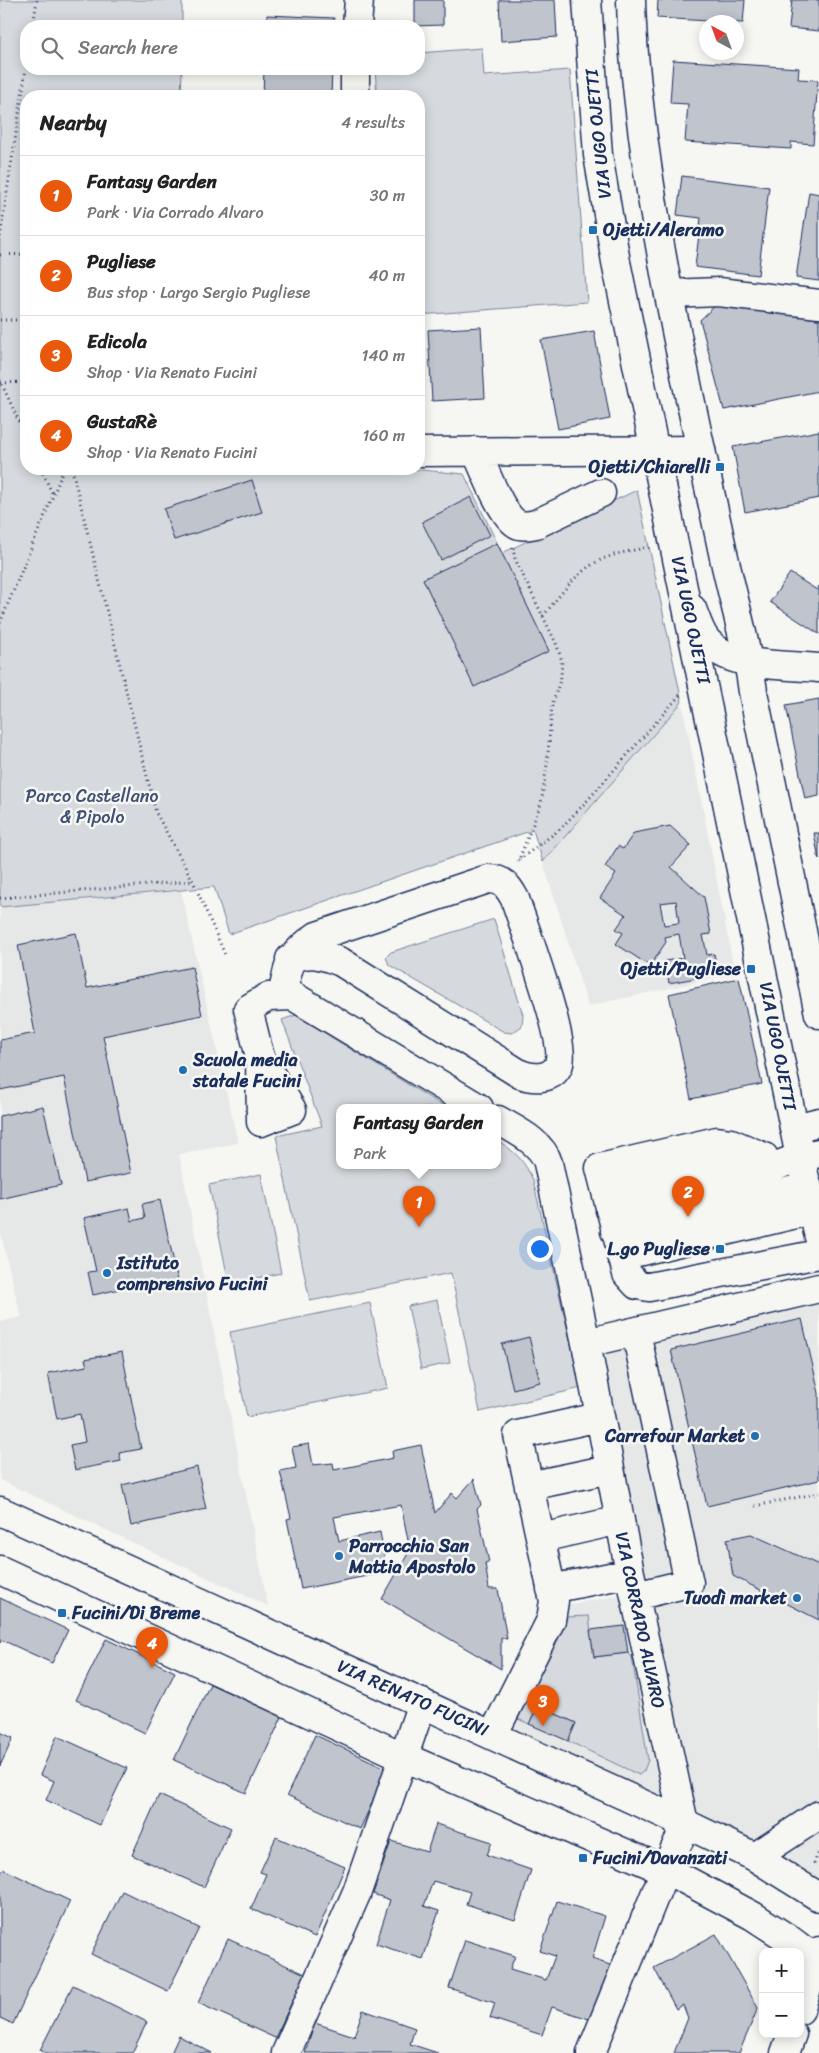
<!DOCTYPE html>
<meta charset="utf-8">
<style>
:root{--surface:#fff;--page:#f2f2f2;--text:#222;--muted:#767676;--line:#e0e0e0;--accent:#ea580c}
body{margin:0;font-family:Sriracha,sans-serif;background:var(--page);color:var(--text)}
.controls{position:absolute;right:15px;bottom:15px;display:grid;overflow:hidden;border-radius:10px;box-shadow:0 2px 12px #0003}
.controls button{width:45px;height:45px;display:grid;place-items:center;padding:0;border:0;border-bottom:1px solid var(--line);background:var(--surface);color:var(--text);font:25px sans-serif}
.compass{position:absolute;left:699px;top:15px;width:45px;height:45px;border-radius:50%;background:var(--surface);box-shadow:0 2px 12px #0003;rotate:319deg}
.you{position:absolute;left:539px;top:1248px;width:18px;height:18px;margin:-12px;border:4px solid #fff;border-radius:50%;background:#1a73e8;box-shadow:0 0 0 8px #1a73e833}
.badge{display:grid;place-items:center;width:32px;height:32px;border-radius:50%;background:var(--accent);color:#fff;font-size:16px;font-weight:700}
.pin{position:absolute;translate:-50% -41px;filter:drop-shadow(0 1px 2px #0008)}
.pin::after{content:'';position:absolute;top:26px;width:18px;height:15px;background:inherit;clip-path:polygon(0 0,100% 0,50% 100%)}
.popup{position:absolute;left:336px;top:1104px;width:165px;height:65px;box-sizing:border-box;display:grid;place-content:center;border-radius:10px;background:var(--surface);filter:drop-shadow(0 1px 4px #0005);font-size:16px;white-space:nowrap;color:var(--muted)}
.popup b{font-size:19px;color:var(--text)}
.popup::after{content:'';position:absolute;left:50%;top:100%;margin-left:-10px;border:10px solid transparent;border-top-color:var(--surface)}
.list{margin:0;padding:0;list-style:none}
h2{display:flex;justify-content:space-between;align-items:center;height:65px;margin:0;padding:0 20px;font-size:21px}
h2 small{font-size:16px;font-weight:400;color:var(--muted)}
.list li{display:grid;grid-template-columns:32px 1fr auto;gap:15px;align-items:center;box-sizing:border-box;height:80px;padding:0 20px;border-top:1px solid var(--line)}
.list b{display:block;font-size:19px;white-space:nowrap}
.list p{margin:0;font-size:16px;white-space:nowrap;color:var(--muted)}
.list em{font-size:16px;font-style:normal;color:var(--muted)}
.icon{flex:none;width:28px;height:28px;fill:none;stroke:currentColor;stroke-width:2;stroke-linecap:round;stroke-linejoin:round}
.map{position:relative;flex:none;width:819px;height:2053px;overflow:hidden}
.search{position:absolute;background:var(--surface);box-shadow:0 2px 12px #0003;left:20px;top:20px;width:405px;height:55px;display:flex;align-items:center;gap:12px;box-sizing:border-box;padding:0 18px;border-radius:20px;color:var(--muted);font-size:19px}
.panel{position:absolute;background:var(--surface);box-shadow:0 2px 12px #0003;left:20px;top:90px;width:405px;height:385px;border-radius:20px}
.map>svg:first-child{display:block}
.built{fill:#e6e7e7}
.green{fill:#d6d9dd;stroke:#78849e}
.building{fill:#c0c4cd;stroke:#1b2f5e;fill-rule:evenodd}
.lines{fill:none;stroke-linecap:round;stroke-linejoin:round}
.minor-casing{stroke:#1b2f5e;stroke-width:31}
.major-casing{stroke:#1b2f5e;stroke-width:31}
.path{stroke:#1b2f5e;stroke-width:3;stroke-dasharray:1 4;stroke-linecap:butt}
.minor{stroke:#f6f6f2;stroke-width:28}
.major{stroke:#f6f6f2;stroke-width:28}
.poi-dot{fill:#1f6fb2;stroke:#f6f6f2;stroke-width:2}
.labels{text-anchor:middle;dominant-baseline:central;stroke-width:5;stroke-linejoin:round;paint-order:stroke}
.street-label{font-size:18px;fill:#1b2f5e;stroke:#f6f6f2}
.poi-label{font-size:18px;font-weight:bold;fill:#1b2f5e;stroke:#f6f6f2;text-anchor:start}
.park-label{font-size:18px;fill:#405177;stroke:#f6f6f2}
</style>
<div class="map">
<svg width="819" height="2053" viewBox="0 0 819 2053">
<rect width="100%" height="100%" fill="#f6f6f2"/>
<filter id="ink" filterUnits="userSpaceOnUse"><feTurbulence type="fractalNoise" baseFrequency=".02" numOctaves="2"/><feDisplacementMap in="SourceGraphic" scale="10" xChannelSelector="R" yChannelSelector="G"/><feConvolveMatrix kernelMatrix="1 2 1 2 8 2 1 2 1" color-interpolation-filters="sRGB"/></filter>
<g filter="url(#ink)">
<path class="built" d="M682 702 735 974 588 1006 543 862Z
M181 891 238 1143 179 1154 268 1606 0 1480V1322L21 1317 0 1230V907Z
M819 1297V1879L747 1841 500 1732 561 1606 621 1595 580 1396 574 1349Z"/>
<path class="green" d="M0 0H182V26H26V69H182L181 96H26V469H411L464 474 502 553 637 490 682 702 543 862 533 830 229 934 214 887 0 907Z
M482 48 484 76 570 70 587 302 419 315V96H377L375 69H419V53Z
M494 919 523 1015 522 1026 512 1033 504 1032 389 965 386 957 391 952Z
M296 1015 446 1108H340V1166H498V1141C515 1151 525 1162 533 1180L581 1388 480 1412 451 1273 310 1301 276 1136 322 1126 282 1020Z
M261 1174 281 1273 229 1284 209 1185Z
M437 1300 450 1363 421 1369 408 1306Z
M370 1303 388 1388 247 1417 230 1332Z
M589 1616 594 1657 628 1653 632 1657 648 1760 644 1771 639 1775 568 1741 576 1723 538 1706 529 1724 518 1719 566 1617Z"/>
<path class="building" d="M415 0H443V25L415 26Z
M499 0H555L557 37 501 41Z
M658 0H745L743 23 657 18Z
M792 0H819V31L789 28Z
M267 15 334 18V26H266Z
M673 60 799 68 798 79 818 80 813 144 791 142V149L685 142 688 104 670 103Z
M264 69H332L331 96H263Z
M682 176 769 187 758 275 695 267 701 218 677 215Z
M809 192 819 194V281L796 278Z
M717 304 819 319V391L724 410 700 320Z
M481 327 485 398 432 401 428 330Z
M594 331 610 419 558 429 541 340Z
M819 431V498L745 512 733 447Z
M252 480 262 512 174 540 164 509Z
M471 497 490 535 441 560 422 522Z
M497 543 549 651 474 687 423 579Z
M790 573 817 590 819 586V634L770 602Z
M819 699V796L805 799 786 705Z
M670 826 691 845 671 867 704 897 711 934 703 935 707 955 714 954 718 974 669 983 665 961 683 958 679 934 665 937 666 942 650 966 616 944 623 933 616 929 626 915 600 898 616 874 605 867 618 846 623 849 634 833ZM676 901 679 923 664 925 660 903Z
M814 833H819V860Z
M76 933 87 988 192 967 202 1015 103 1036 131 1173 85 1182 64 1077 0 1090V1040L35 1033 18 945Z
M739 978 762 1084 691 1099 669 994Z
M43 1106 61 1185 0 1199V1116Z
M160 1200 179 1285 153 1291 151 1282 93 1295 88 1272 96 1271 84 1218 129 1208 132 1221 145 1218 142 1204Z
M802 1319 819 1393V1480L707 1506 671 1350Z
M529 1337 540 1382 513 1389 502 1344Z
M122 1352 141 1449 119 1453 121 1461 75 1470 70 1445 85 1442 80 1414 57 1419 48 1373 87 1366 85 1359Z
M309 1444 313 1465 333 1463 334 1470 393 1458 392 1451 421 1445 435 1513 452 1493 457 1498 474 1479 481 1505 477 1509 489 1562 485 1563 489 1589H498L507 1639 501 1638V1669L382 1599 410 1550 401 1505 334 1517 339 1541 380 1532 387 1572 301 1589 287 1519 291 1518 280 1471 296 1468 292 1447Z
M197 1467 206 1509 131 1526 122 1485Z
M751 1534 819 1565V1620L733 1576 727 1539Z
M0 1598 68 1630 52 1663 2 1640 0 1643Z
M624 1626 628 1653 594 1657 590 1630Z
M106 1639 175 1672 145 1733 76 1700Z
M210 1684 282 1717 246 1793 174 1760Z
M538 1706 576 1723 568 1741 529 1724Z
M0 1732 13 1738 0 1766Z
M315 1735 388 1769 360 1829 287 1795Z
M57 1736 127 1768 100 1825 46 1800 54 1781 40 1775Z
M159 1795 231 1828 204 1887 132 1855Z
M436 1824 492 1842 487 1855 531 1870 515 1920 466 1904 470 1892 433 1881 424 1906 439 1911 423 1959 376 1944 390 1900 373 1894 391 1841 427 1852Z
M276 1837 345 1867 315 1937 251 1909 266 1874 260 1872Z
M3 1869 70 1901 13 2024 0 2018V1875Z
M122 1891 199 1928 168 1991 91 1954Z
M557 1901 605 1916 592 1959 610 1965 592 2020 552 2007 542 2035 490 2018 495 2003 449 1988 465 1940 515 1956 510 1969 546 1980 555 1956 540 1951Z
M716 1934 758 2008 739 2053H674L688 2018 683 2005 676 2009 654 1968Z
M228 1939 305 1974 275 2038 198 2003Z
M73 1985 147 2022 132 2053H46L40 2050Z
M363 2010 415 2028 410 2044 438 2053H305L315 2023 354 2036Z
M179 2036 212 2053H171Z"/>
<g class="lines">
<g class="minor-casing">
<path id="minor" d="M357 26 359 0
M355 69V96
M669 294 719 292 819 304
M476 451C484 468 501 515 517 524 522 527 530 525 536 524L601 493
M419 452 701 450
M692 609C696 619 700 633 707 641 731 669 785 664 819 668
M282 996C290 962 287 957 317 936L488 879C503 879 508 886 515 899 524 927 567 1041 559 1064 553 1080 533 1079 520 1074L341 962C321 954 311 951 290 959
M260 1057 292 1110 261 1122 260 1057 248 1009 268 997 293 996 479 1108
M498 1120C515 1130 542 1142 548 1163L586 1343 630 1573 682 1814 680 1838 665 1870 591 2053
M794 1128 819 1122
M764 1157 731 1143 717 1141 600 1168 627 1274 637 1285 649 1287 819 1254
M606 1189 735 1159 761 1157
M610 1210 741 1179 800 1157 819 1153
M615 1231 808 1187
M621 1256 813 1210
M586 1343 819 1288
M529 1486 610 1469
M541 1538 620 1520
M551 1589 630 1573
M635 1596 689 1583 636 1332
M493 1735 551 1620 554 1601 518 1435 599 1417
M286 2053 357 1892 422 1703"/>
</g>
<g class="major-casing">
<path id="major" d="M587 0 598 155 616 262 800 1157 819 1237
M631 0C632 46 637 90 643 136 661 274 693 411 722 548 732 596 747 643 753 692L819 1014
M0 1511 682 1822 755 1857 819 1897
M0 1570 404 1757 680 1877 753 1916 790 1940 819 1962
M755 1857 819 1815
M800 2010 819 1951
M785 2053 792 2034"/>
</g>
<path class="path" d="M33 26 37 0
M0 237 26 69
M0 255 26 254
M0 320H26
M0 380 26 437
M1 383 26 382
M41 469 53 495
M72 469 156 813 193 881 226 957
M513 548 515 559 556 643 562 661 561 677 552 705 547 764 541 804 518 862
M543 616C562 593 579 567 608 557 621 552 636 550 649 547
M0 623 64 469
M519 860 559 830 586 802 680 695
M0 898 193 881
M755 1506 819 1493
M814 1864 819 1850"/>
<use href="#minor" class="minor"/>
<use href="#major" class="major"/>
</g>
</g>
<g class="poi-dot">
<rect x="588" y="225" width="10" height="10" rx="2.5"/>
<rect x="715" y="462" width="10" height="10" rx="2.5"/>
<rect x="746" y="964" width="10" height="10" rx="2.5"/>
<circle cx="183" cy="1070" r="5"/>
<rect x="715" y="1244" width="10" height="10" rx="2.5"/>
<circle cx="107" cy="1273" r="5"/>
<circle cx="755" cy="1436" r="5"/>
<circle cx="339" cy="1556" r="5"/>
<circle cx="797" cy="1598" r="5"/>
<rect x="57" y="1608" width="10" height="10" rx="2.5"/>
<rect x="578" y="1853" width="10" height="10" rx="2.5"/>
</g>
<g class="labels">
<g class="street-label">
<text transform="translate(598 134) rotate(-96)">VIA UGO OJETTI</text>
<text transform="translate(691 620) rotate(78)">VIA UGO OJETTI</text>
<text transform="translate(778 1046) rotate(79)">VIA UGO OJETTI</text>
<text transform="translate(640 1620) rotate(78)">VIA CORRADO ALVARO</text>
<text transform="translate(413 1698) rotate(24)">VIA RENATO FUCINI</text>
</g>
<g class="poi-label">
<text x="603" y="230">Ojetti/Aleramo</text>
<text x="710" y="467" text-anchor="end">Ojetti/Chiarelli</text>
<text x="741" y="969" text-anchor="end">Ojetti/Pugliese</text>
<text x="193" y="1060">Scuola media<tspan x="193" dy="21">statale Fucini</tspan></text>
<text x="710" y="1249" text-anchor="end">L.go Pugliese</text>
<text x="117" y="1263">Istituto<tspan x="117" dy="21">comprensivo Fucini</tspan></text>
<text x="745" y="1436" text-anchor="end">Carrefour Market</text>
<text x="349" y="1546">Parrocchia San<tspan x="349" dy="21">Mattia Apostolo</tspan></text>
<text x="787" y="1598" text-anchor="end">Tuodì market</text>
<text x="72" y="1613">Fucini/Di Breme</text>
<text x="593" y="1858">Fucini/Davanzati</text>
</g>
<g class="park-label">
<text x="92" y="796">Parco Castellano<tspan x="92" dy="21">&amp; Pipolo</tspan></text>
</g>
</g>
</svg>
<div class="controls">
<button>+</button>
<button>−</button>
</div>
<svg class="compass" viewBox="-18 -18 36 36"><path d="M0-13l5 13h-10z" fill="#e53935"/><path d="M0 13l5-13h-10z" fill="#767676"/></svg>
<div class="you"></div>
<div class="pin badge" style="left:419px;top:1227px">1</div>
<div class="popup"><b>Fantasy Garden</b>Park</div>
<div class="pin badge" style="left:688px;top:1217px">2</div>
<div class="pin badge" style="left:543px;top:1726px">3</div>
<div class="pin badge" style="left:152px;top:1668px">4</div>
<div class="search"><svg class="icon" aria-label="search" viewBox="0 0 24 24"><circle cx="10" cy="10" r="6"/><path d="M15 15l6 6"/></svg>Search here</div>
<section class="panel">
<h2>Nearby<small>4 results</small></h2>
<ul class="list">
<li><span class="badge">1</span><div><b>Fantasy Garden</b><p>Park · Via Corrado Alvaro</p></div><em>30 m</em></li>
<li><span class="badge">2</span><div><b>Pugliese</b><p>Bus stop · Largo Sergio Pugliese</p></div><em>40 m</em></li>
<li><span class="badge">3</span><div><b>Edicola</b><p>Shop · Via Renato Fucini</p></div><em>140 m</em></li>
<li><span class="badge">4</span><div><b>GustaRè</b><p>Shop · Via Renato Fucini</p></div><em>160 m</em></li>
</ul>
</section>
</div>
